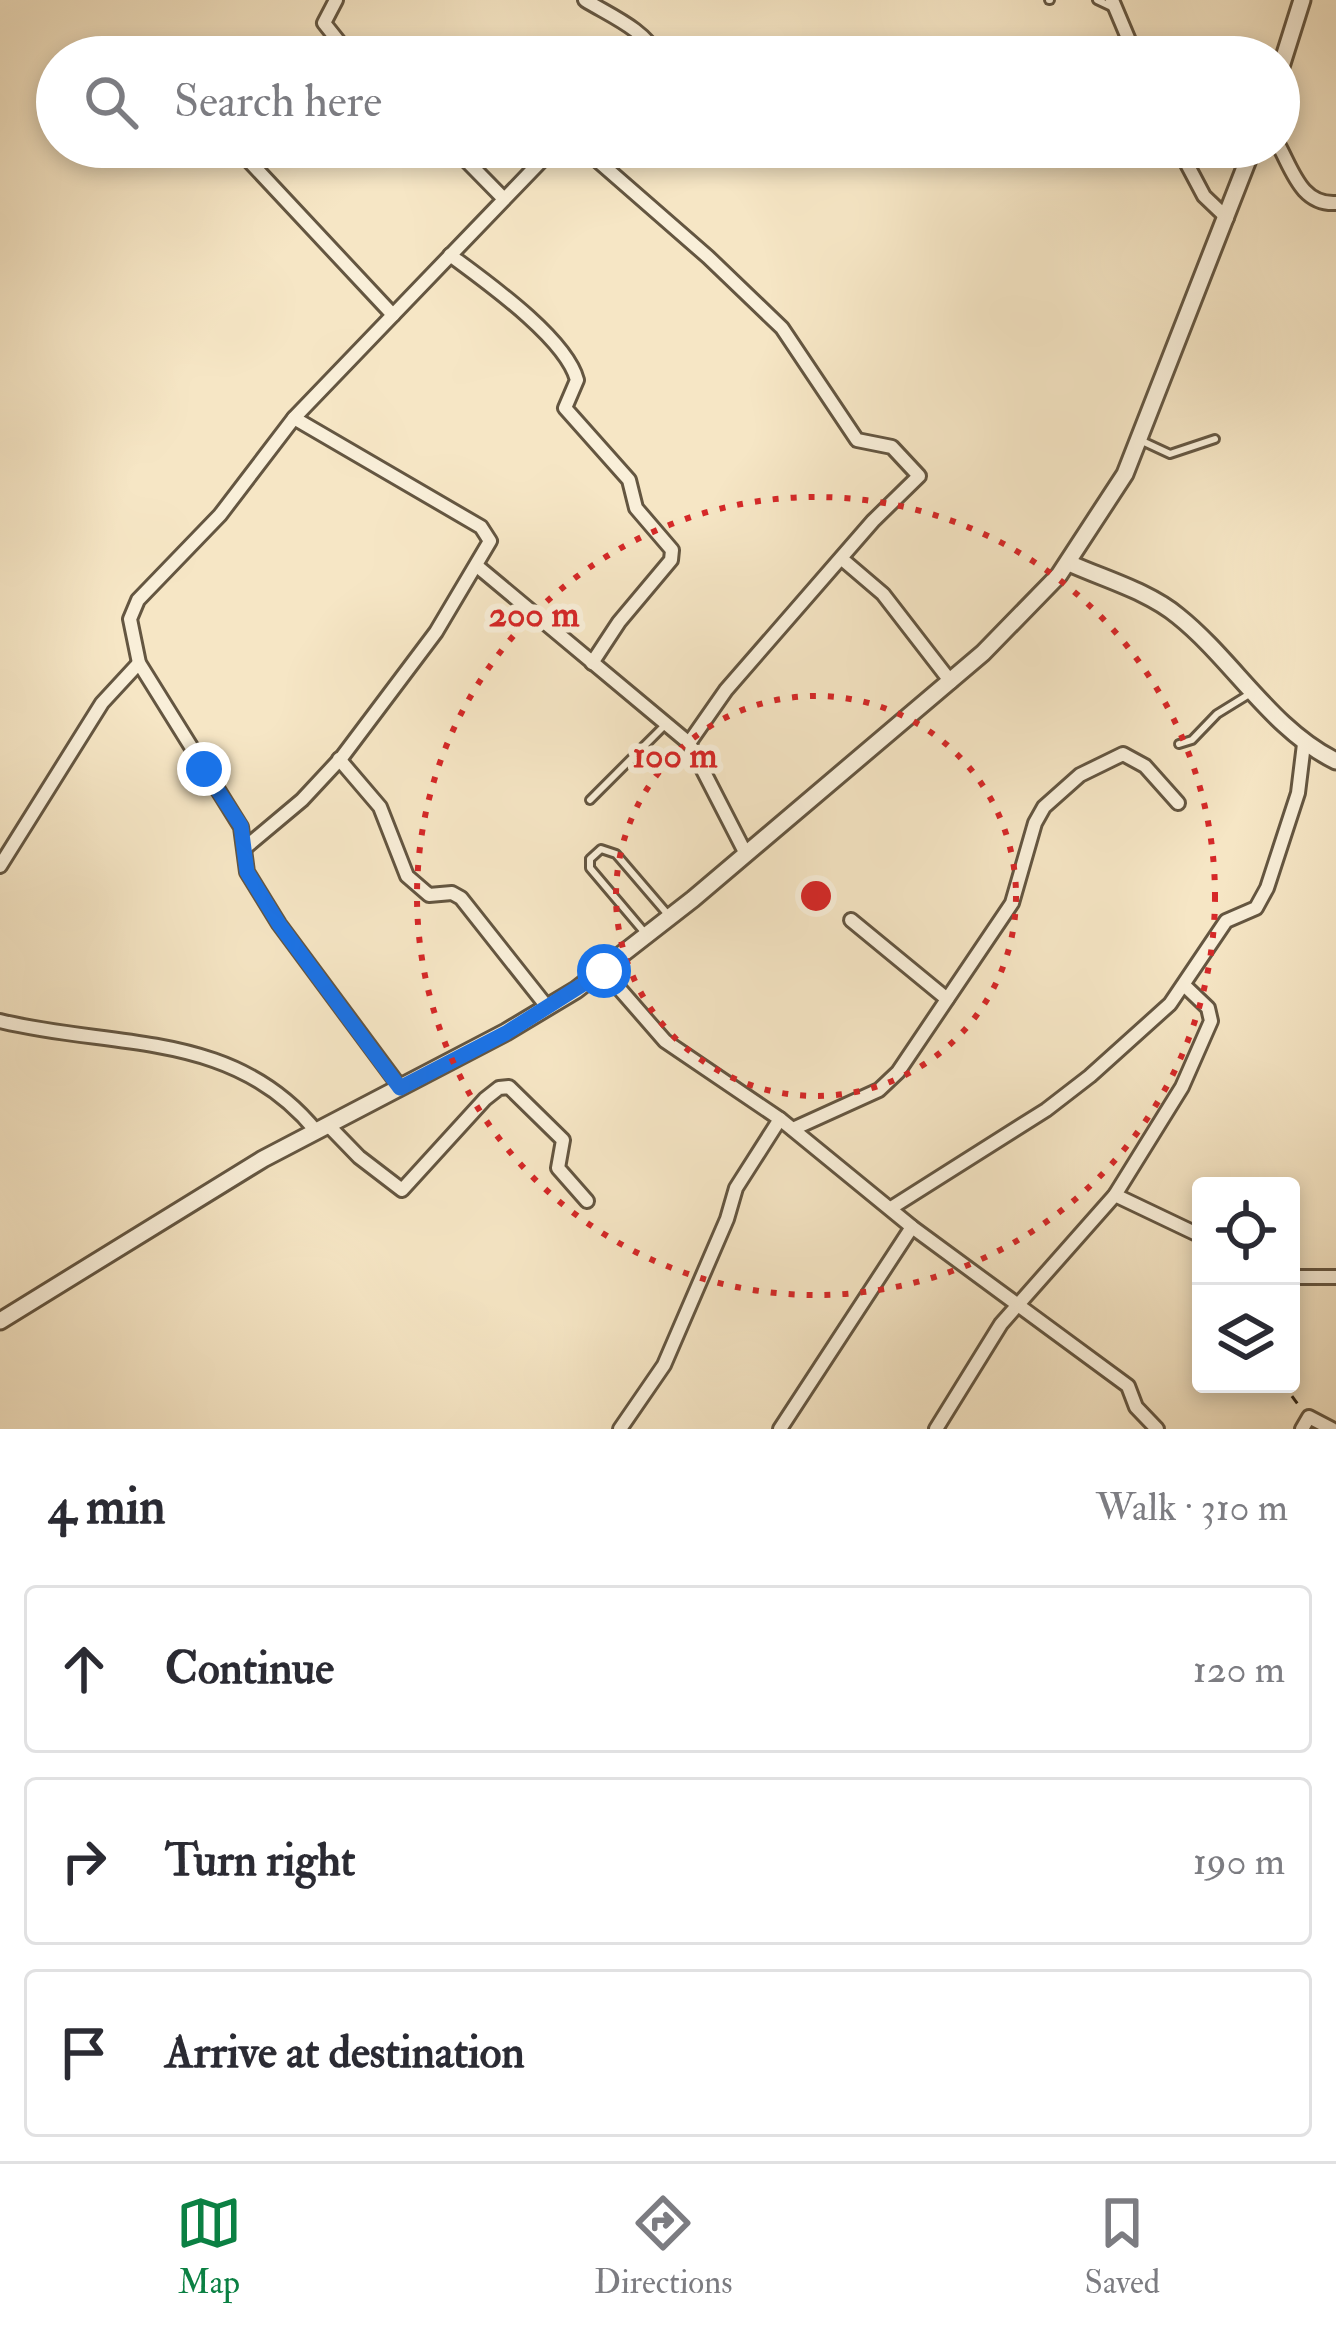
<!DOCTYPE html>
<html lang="en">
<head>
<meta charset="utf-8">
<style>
	body { margin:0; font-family:"IM FELL Double Pica",serif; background:#f7f7f7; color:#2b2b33 }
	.controls { position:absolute; right:36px; bottom:36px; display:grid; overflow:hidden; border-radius:12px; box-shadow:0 6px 18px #0003 }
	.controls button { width:108px; height:108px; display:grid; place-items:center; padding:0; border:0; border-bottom:3px solid #e1e1e2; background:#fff; color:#2b2b33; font:60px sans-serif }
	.stop { position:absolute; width:36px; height:36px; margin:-27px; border:9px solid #1a73e8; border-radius:50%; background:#fff }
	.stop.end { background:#1a73e8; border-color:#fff; box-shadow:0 3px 12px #0008 }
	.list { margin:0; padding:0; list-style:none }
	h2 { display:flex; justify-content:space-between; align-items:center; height:156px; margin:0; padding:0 48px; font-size:51px }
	h2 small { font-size:39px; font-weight:400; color:#7c7c81 }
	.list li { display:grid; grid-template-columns:78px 1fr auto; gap:36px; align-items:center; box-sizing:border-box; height:168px; margin:0 24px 24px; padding:0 24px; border:3px solid #e1e1e2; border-radius:12px }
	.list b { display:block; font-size:45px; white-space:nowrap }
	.list em { font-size:39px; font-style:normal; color:#7c7c81 }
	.icon { flex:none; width:66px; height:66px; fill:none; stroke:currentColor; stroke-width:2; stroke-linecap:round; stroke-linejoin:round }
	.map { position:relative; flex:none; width:1336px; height:1429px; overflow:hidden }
	.search { position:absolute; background:#fff; box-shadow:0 6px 18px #0003; left:36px; right:36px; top:36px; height:132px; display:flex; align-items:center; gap:30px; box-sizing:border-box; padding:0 42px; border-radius:66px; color:#7c7c81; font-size:45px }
	.sheet { height:732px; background:#fff }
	nav { display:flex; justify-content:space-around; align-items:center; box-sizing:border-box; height:168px; border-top:3px solid #e1e1e2; background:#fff; font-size:33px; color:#7c7c81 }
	nav a { display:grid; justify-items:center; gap:6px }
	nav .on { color:#0b8043 }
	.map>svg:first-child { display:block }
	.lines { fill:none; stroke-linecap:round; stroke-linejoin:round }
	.service-casing { stroke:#645641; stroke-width:12 }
	.minor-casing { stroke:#645641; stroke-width:18 }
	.tertiary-casing { stroke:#645641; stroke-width:21 }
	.path { stroke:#332615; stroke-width:3; stroke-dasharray:9 6; stroke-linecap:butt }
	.service { stroke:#f9efd9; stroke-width:6 }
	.minor { stroke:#f9efd9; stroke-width:12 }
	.tertiary { stroke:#f9efd9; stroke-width:15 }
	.route { stroke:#1a73e8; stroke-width:15 }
	.ring { fill:none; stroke:#d62828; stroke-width:6; stroke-dasharray:6 12 }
	.centre { fill:#d62828; stroke:#f9efd9; stroke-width:6 }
	.ring-label { font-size:36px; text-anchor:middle; font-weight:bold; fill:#d62828; stroke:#f9efd9; stroke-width:12; stroke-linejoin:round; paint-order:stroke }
</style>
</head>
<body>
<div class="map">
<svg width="1336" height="1429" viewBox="0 0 1336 1429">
	<rect width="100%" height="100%" fill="#f6e6c5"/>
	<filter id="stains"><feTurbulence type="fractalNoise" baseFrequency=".00167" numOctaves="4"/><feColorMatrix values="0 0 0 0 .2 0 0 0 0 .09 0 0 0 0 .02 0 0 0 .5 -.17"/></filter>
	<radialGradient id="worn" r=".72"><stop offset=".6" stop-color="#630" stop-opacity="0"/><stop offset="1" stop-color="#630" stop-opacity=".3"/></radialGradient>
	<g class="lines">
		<defs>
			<g id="service">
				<polyline points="1049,0 1050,0"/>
				<polyline points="1097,0 1114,8"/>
				<polyline points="1142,441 1170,454 1215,439"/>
				<polyline points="1179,744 1192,740 1217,714 1251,693"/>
				<polyline points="590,800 664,726"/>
				<polyline points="645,933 590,868 590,859 601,849 616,854 670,917"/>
			</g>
			<g id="minor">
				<polyline points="336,0 324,23 351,57"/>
				<path d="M585,0c24,15 61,30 73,57"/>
				<polyline points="1112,0 1136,57"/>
				<path d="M1279,146c14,26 23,59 57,57"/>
				<polyline points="236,147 393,315"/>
				<polyline points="453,147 504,199"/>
				<polyline points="582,147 708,257 782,328 857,440 892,447 919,476 873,521 726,690 689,743"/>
				<polyline points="1178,147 1204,196 1227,218"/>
				<path d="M450,255c35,26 116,83 127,125l-12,28 64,72 7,28 36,42 -1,10 -52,62 -27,41"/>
				<polyline points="842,559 883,594 951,682"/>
				<polyline points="477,566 689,743 746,854"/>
				<polyline points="339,759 380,807 407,876 429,895 452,893 461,898 548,1008"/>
				<polyline points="246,847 302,800 342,757 436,632 490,541 481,527 294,418"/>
				<polyline points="0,866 102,703 139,663"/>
				<polyline points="851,920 947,999"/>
				<polyline points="604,971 665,1041 780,1119 912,1227 1128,1386 1136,1407 1157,1429"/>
				<path d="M0,1021c114,28 233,8 316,110"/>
				<polyline points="400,1087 279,924 247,872 241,827 139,663 130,619 138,600 220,515 294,418 542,160 561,147"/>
				<polyline points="328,1125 359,1157 402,1190 485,1099 499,1088 509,1087 563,1140 558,1168 587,1201"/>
				<polyline points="793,1129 879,1090 898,1072 1012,903 1035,823 1044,807 1080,775 1123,754 1145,766 1178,803"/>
				<polyline points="1115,1195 1201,1236"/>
				<polyline points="891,1208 1046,1110 1090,1076 1170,1004 1226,921 1256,908 1267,888 1298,793 1304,744"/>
				<polyline points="1291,1277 1336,1277"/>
				<polyline points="620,1429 664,1365 727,1219 736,1188 780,1119"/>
				<polyline points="780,1429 912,1227"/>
				<polyline points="936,1429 1001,1324 1115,1195 1182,1087 1211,1021 1208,1008 1185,986"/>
				<polyline points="1302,1429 1309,1417 1332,1429"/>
			</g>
			<g id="tertiary">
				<polyline points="1279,73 1302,0"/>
				<path d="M1069,563c35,16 79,28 109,53 55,44 94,114 158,145"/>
				<polyline points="0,1321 263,1159 506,1032 576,990 693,899 983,653 1059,575 1125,474 1253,147"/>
			</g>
		</defs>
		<use href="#service" class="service-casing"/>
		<use href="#minor" class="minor-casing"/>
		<use href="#tertiary" class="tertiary-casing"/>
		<polyline class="path" points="1283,1384 1300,1407"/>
		<use href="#service" class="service"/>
		<use href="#minor" class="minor"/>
		<use href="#tertiary" class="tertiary"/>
	</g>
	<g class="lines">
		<polyline class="route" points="204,769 241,826 247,872 279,924 400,1088 506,1033 604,971"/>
	</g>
	<g class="ring">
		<circle cx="816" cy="896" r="200"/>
		<circle cx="816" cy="896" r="399"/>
	</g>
	<circle cx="816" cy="896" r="18" class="centre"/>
	<g class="ring-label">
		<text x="534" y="626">200 m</text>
		<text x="675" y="767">100 m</text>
	</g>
	<rect width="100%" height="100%" filter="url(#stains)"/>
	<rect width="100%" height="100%" fill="url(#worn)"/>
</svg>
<div class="controls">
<button><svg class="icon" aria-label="locate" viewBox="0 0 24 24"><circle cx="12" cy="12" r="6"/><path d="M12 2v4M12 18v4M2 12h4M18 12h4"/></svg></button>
<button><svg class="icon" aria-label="layers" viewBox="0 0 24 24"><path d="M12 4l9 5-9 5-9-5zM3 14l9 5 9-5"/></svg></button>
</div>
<div class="stop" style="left:604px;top:971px"></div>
<div class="stop end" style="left:204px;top:769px"></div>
<div class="search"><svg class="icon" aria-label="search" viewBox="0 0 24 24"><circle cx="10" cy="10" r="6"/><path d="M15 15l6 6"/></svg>Search here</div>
</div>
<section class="sheet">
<h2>4 min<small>Walk · 310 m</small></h2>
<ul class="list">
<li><svg class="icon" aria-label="ahead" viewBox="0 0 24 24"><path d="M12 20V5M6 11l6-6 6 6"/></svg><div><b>Continue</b></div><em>120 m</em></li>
<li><svg class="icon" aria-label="right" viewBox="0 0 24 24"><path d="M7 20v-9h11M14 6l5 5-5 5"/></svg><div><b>Turn right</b></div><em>190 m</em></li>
<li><svg class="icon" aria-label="arrive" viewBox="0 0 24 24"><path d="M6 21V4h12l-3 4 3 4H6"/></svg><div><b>Arrive at destination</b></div></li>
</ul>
</section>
<nav>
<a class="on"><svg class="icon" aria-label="map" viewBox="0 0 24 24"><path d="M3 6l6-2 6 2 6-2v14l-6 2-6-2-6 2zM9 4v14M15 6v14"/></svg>Map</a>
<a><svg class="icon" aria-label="directions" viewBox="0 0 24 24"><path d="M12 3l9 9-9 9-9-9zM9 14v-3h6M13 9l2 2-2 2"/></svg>Directions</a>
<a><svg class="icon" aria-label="saved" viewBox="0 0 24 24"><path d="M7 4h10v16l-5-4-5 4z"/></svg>Saved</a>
</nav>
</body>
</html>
